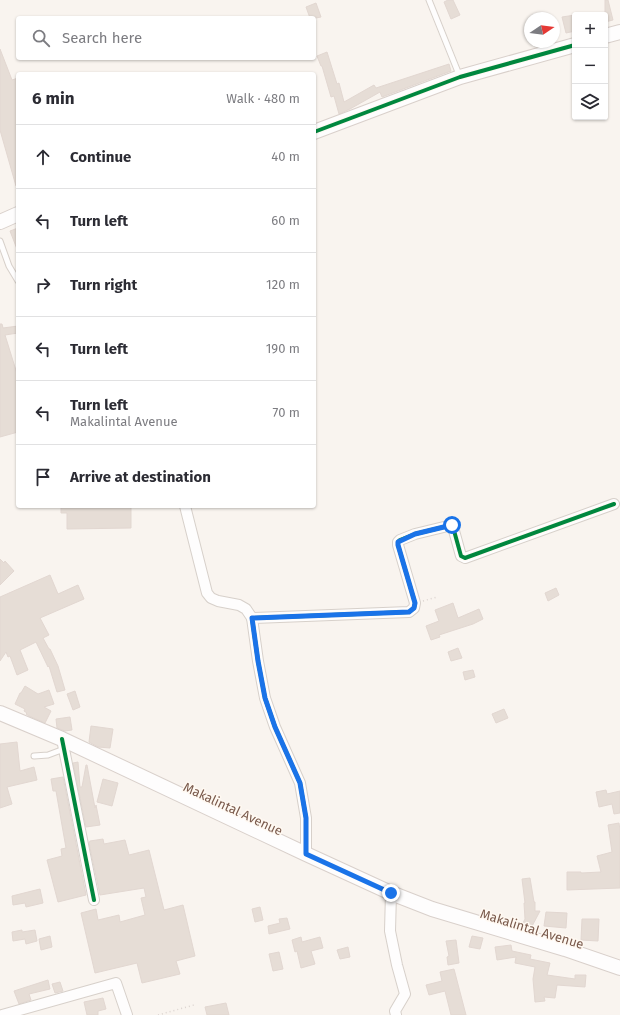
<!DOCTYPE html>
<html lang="en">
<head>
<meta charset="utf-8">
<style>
	body { margin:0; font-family:"Fira Sans",sans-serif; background:#f2f2f3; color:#2b2b33 }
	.controls { position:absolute; right:12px; top:12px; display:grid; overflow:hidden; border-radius:4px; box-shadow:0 1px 3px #0004 }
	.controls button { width:36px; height:36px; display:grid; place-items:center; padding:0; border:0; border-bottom:1px solid #e1e1e2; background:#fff; color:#2b2b33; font:20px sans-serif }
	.compass { position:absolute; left:524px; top:12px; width:36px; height:36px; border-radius:50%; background:#fff; box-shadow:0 1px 3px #0004; rotate:77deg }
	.stop { position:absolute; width:12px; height:12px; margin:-9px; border:3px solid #1a73e8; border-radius:50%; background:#fff }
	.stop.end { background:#1a73e8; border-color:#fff; box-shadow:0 1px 4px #0008 }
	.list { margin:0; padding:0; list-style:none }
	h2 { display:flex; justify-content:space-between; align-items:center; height:52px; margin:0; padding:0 16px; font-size:17px }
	h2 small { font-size:13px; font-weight:400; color:#7c7c81 }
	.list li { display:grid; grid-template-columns:26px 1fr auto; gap:12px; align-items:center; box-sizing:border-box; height:64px; padding:0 16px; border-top:1px solid #e1e1e2 }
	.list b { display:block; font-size:15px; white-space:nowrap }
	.list p { margin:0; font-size:13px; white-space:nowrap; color:#7c7c81 }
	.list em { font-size:13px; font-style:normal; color:#7c7c81 }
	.icon { flex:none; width:22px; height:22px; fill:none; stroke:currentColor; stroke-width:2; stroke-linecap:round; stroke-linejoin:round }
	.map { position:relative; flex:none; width:620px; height:1015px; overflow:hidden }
	.search { position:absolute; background:#fff; box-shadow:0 1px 3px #0004; left:16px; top:16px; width:300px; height:44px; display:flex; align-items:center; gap:10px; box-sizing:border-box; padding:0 14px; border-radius:4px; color:#7c7c81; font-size:15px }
	.panel { position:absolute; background:#fff; box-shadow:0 1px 3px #0004; left:16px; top:72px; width:300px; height:436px; border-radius:4px }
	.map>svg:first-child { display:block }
	.building { fill:#e6ddd6; stroke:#e2d7d1 }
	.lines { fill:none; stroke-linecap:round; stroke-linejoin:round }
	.lane-casing { stroke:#d7d0ca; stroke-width:7 }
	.street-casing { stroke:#d7d0ca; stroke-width:12 }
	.secondary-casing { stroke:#d9d0cb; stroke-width:16 }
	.path { stroke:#dbd3cf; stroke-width:1.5; stroke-dasharray:1 3; stroke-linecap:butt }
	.lane { stroke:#fefdfd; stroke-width:5 }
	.street { stroke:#fefdfd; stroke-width:10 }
	.secondary { stroke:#fefdfd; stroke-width:14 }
	.cycleway-casing { stroke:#fff9f2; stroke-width:6 }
	.cycleway { stroke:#00873e; stroke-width:4 }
	.route { stroke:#1a73e8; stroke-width:5 }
	.labels { text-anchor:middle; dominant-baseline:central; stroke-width:3; stroke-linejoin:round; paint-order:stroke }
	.street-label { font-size:13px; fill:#7a5a4c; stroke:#fff9f2 }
</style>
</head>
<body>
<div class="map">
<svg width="620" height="1015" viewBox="0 0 620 1015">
	<rect width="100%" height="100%" fill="#f9f4ef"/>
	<g class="building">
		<polygon points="448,0 453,0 460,15 451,19 444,2"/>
		<polygon points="605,0 608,0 613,20 605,22"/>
		<polygon points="316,3 321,17 316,18 310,18 306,7"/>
		<polygon points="575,15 575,31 566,33 562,17"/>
		<polygon points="0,49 12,80 18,78 18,185 16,186 0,130"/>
		<polygon points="327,52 337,84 339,83 344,102 374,85 376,88 449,64 451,71 382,97 380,92 350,109 339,114 334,96 331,97 322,66 321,66 317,56"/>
		<polygon points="18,228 18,249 17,249 10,231"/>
		<polygon points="0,324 2,324 3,328 18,326 18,333 5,335 18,377 18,432 0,437"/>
		<polygon points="61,506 131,506 131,528 67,529 67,513 61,513"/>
		<polygon points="0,559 4,563 5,561 14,571 0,585"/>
		<polygon points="50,575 58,594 78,585 84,599 40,618 49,635 43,638 49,649 50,649 58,666 65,690 57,692 49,666 48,667 36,642 20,650 28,670 17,675 10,656 8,657 6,652 0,661 0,597"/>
		<polygon points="556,588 559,595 548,601 545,593"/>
		<polygon points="453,603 458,618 479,609 483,619 473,624 439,635 440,637 431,640 426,626 439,621 435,610"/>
		<polygon points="458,648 462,658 451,661 448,652"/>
		<polygon points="473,670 475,677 465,680 463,672"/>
		<polygon points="25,686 38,694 49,690 54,704 44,707 51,711 45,723 29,716 26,714 27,713 24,711 25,709 15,704 20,693 21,693"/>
		<polygon points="75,691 80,707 73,710 67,694"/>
		<polygon points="504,709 508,718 496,723 492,714"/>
		<polygon points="70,717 72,730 65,731 57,728 56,719"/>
		<polygon points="91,726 113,729 110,748 98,747 89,742"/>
		<polygon points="17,742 20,771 34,767 37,780 7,787 12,804 0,808 0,744"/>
		<polygon points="78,762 80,787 82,787 86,765 87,765 95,808 96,805 100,825 86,827 73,763"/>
		<polygon points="63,777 86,895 58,902 47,860 62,856 61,849 66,848 56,791 53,791 51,779"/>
		<polygon points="103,779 118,783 112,806 97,802"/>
		<polygon points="606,790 607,794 620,791 620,813 614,814 612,804 599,807 596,792"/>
		<polygon points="619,823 620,830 620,888 567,890 567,872 581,872 581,873 601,872 597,856 612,852 608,825"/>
		<polygon points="103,839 104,844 125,840 129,855 149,850 164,910 183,905 195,956 176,961 180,974 142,983 137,963 95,973 81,913 96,909 98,920 119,915 120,922 145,915 141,898 146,897 144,888 100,895 89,843 90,841"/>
		<polygon points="530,878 534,902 535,902 535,911 540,911 530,930 521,927 525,919 524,903 525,903 522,879"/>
		<polygon points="40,889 43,903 26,907 25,903 13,905 12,896"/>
		<polygon points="260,907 263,920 255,922 252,909"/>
		<polygon points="546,912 567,913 566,928 544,926"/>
		<polygon points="287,918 290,929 269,934 268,926 280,923 279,919"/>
		<polygon points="582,919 599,919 598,941 581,940"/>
		<polygon points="22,930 22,932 35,930 37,941 26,944 25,939 13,941 12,932"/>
		<polygon points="50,936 52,947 41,950 39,939"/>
		<polygon points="472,936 483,938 480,949 469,947"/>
		<polygon points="301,937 302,942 320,937 323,948 311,951 315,964 301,968 297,951 295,952 292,940"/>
		<polygon points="456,940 459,963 448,965 447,957 449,956 446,941"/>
		<polygon points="511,945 512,951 531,955 530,959 550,963 547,975 575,979 575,975 586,975 585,987 557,985 555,998 544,997 545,1001 535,1002 533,979 535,967 515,963 516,957 497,960 495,947"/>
		<polygon points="348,947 350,957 340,959 337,950"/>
		<polygon points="279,952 283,969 273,971 269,954"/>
		<polygon points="454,969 466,1015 451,1015 445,991 429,995 426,985 442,981 440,972"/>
		<polygon points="48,980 50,989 29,994 31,1000 19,1004 14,991"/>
		<polygon points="60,982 63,991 55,993 52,984"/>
		<polygon points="103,998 106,1009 98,1011 98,1015 87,1015 84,1002"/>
		<polygon points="226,1003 229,1015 207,1015 205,1007"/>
	</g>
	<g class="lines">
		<defs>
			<g id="lane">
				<polyline points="429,0 460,77"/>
				<polyline points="0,241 9,266 18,281"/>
				<polyline points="34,756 48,755 64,749"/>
			</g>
			<g id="street">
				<polyline points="185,506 207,593 211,598 218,601 239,605 246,609 252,618"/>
				<polyline points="62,739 94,900"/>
				<polyline points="306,854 306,818 300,783 275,727 265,698 258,661 252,618 409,612 414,608 415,603 398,545 398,542 400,540 415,534 452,525 453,527 461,556 465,558 614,504"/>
				<polyline points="391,893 390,931 397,965 405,994 395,1011 396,1015"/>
				<polyline points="2,1015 116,983 127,1015"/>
			</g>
			<g id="secondary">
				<polyline points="605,36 620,32"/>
				<polyline points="314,132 460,77 575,45"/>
				<polyline points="0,222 18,214"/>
				<polyline points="0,713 62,739 306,854 391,893 432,909 565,949 620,968"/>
			</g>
		</defs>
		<use href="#lane" class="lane-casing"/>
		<use href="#street" class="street-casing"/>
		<use href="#secondary" class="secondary-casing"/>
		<g class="path">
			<polyline points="423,601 437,597"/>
			<polyline points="158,1015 194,1005"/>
		</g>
		<use href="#lane" class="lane"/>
		<use href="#street" class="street"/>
		<use href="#secondary" class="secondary"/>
		<defs>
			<g id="cycleway">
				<polyline points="314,132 460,77 575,45"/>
				<polyline points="62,739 94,900"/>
				<polyline points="306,854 306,818 300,783 275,727 265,698 258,661 252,618 409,612 414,608 415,603 398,545 398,542 400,540 415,534 452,525 453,527 461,556 465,558 614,504"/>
			</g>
		</defs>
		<use href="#cycleway" class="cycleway-casing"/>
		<use href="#cycleway" class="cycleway"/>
	</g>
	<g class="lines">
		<polyline class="route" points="391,893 306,854 306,818 300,783 275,727 265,698 258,661 252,618 409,612 414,608 415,603 398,545 398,542 415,534 452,525"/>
	</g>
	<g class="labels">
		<g class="street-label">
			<text transform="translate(233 809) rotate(25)">Makalintal Avenue</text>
			<text transform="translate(532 929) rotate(17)">Makalintal Avenue</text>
		</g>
	</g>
</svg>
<div class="controls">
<button>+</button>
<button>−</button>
<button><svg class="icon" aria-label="layers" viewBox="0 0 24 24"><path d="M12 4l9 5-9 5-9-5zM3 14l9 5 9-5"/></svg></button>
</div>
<svg class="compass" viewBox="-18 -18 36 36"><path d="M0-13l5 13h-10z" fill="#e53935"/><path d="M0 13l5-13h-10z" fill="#7c7c81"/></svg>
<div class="stop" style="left:452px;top:525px"></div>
<div class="stop end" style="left:391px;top:893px"></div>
<div class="search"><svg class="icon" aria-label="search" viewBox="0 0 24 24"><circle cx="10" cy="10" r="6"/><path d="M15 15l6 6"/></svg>Search here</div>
<section class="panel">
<h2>6 min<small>Walk · 480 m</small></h2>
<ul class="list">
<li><svg class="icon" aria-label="ahead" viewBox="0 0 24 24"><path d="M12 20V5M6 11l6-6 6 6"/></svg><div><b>Continue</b></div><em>40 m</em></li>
<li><svg class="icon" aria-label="left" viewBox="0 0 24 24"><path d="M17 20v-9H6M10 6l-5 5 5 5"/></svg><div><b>Turn left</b></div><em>60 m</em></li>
<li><svg class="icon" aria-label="right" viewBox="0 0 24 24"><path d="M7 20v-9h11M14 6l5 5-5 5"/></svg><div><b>Turn right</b></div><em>120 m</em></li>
<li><svg class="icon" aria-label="left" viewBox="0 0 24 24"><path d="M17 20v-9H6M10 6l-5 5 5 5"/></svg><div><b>Turn left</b></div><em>190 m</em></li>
<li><svg class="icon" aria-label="left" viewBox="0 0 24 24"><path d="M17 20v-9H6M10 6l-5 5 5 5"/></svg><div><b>Turn left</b><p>Makalintal Avenue</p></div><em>70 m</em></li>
<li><svg class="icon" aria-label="arrive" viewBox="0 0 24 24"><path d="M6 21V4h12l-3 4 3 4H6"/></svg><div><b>Arrive at destination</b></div></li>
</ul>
</section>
</div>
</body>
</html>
